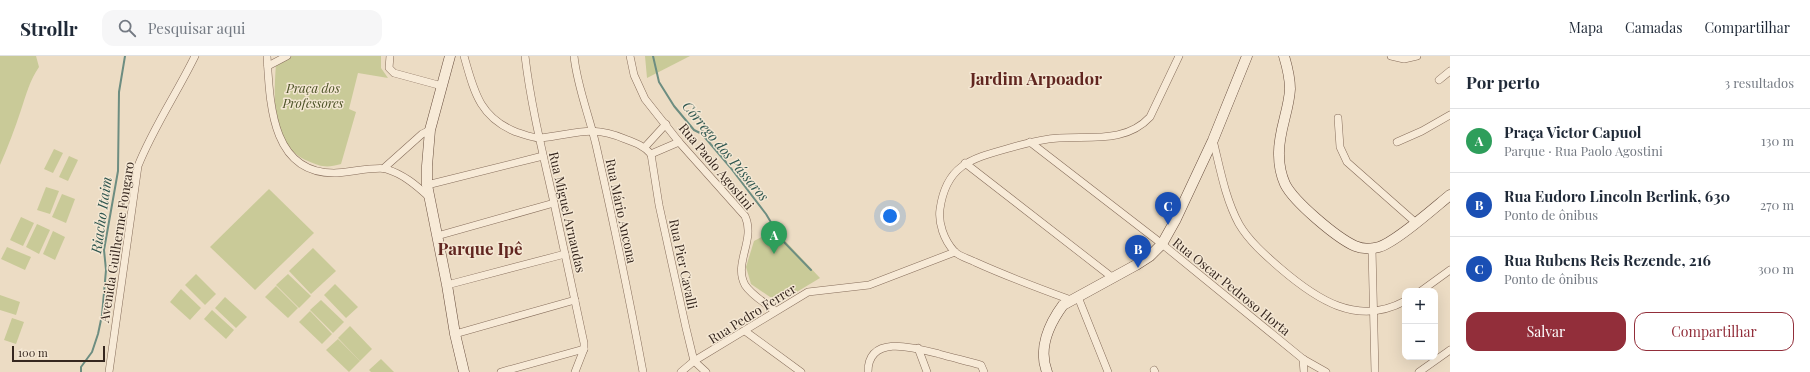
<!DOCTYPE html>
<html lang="pt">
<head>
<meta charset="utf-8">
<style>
	body { margin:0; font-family:"Playfair Display",serif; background:#f6f6f7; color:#1f2937 }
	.controls { position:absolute; right:12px; bottom:12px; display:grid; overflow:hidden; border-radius:8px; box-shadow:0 4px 16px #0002 }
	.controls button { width:36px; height:36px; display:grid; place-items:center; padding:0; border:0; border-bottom:1px solid #e0e1e3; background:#fff; color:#1f2937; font:20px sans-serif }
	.scale { position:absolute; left:12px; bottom:10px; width:93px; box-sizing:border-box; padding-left:4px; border:2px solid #36271f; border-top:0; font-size:11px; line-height:14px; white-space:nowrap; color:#36271f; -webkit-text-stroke:3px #f4e7d3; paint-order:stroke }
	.you { position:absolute; left:890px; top:160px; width:14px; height:14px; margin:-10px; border:3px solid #fff; border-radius:50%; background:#1a73e8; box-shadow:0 0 0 6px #1a73e833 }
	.badge { display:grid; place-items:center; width:26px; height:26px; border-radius:50%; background:#922e3a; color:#fff; font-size:13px; font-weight:700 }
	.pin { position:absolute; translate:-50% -33px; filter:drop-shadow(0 1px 2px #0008) }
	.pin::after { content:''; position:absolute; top:21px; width:14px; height:12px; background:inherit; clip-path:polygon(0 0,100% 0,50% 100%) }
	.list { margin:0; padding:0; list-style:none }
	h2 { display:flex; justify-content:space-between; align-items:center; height:52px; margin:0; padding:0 16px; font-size:17px }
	h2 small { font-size:13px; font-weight:400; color:#747a83 }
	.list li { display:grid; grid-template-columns:26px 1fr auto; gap:12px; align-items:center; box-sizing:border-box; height:64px; padding:0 16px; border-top:1px solid #e0e1e3 }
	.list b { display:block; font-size:15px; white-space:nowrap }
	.list p { margin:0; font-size:13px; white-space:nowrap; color:#747a83 }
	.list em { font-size:13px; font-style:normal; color:#747a83 }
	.actions { display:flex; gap:8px; padding:12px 16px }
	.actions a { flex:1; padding:9px 0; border:1px solid #922e3a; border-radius:12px; text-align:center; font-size:14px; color:#922e3a }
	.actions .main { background:#922e3a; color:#fff }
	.icon { flex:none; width:22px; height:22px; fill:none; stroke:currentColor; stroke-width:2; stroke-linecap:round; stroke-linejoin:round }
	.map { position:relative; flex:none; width:1450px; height:316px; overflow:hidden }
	header { display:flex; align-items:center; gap:24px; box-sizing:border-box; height:56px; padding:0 20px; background:#fff; border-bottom:1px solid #e0e1e3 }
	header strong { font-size:19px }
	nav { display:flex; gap:22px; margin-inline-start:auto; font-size:14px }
	.search { width:280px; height:36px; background:#f6f6f7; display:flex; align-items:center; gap:10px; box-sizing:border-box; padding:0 14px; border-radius:12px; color:#747a83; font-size:15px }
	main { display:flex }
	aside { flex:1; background:#fff }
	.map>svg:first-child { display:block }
	.green { fill:#c9ca98 }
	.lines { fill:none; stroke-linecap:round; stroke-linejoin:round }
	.stream { stroke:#6d8d81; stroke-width:2 }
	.street-casing { stroke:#866d5b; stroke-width:8 }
	.secondary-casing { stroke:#684e3e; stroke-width:11 }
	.street { stroke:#f7ead7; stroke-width:7 }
	.secondary { stroke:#f7ead7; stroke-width:10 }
	.labels { text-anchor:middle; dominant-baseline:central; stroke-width:3; stroke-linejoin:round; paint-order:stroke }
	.park-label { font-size:13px; font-style:italic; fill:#4c5226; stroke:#f4e7d3 }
	.street-label { font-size:13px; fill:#36271f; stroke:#f4e7d3 }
	.water-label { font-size:14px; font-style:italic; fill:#2e564f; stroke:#f4e7d3 }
	.district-label { font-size:17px; font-weight:bold; fill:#612620; stroke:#f4e7d3 }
</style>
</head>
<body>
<header>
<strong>Strollr</strong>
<div class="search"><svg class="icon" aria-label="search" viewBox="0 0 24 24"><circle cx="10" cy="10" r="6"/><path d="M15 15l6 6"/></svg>Pesquisar aqui</div>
<nav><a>Mapa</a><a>Camadas</a><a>Compartilhar</a></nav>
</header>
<main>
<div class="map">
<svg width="1450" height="316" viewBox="0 0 1450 316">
	<rect width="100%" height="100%" fill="#ecdcc4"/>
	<g class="green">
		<path d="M0,0h36l3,11c-9,13 -13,28 -18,43 -6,18 -13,37 -21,55z"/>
		<path d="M292,0h89v12l7,10 -30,-5 -9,36 7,3 -15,52c-14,4 -20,3 -33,-3 -38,-16 -34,-63 -32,-98z"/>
		<polygon points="645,0 690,0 647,22"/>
		<polygon points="54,93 63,97 53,117 44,113"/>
		<polygon points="69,100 78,104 68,125 59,121"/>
		<polygon points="46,131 59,135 50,158 37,154"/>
		<polygon points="269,133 314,177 255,234 210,191"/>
		<polygon points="62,138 75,143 66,167 52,161"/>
		<polygon points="21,161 34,167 23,190 10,184"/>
		<polygon points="37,168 50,174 39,198 26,191"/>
		<polygon points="775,174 820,222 785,243 770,241 751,228 746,211 754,185"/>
		<polygon points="53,175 65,181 55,204 43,198"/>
		<polygon points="7,191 31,201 25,214 1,203"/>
		<polygon points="313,192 336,215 311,238 289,215"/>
		<polygon points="196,218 216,238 205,249 185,229"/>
		<polygon points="288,218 311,240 299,252 276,229"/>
		<polygon points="335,228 358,251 346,262 324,239"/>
		<polygon points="276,230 298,252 288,262 265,241"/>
		<polygon points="181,233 201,252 190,264 170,246"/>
		<polygon points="0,239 20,246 16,259 0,254"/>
		<polygon points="225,241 247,261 236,272 215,252"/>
		<polygon points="321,244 344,266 333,277 310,254"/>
		<polygon points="212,254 234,274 226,283 204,263"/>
		<polygon points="310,255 332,278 322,288 299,266"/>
		<polygon points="12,262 24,266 16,288 4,284"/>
		<polygon points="350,270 372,293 360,305 338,282"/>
		<polygon points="338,283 360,305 349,316 326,294"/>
		<polygon points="381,303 394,316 371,316 369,314"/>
	</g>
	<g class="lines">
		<g class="stream">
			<polyline points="653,0 659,26 674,50 694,74 702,78 730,111 766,158 781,183 811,214"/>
			<polyline points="81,316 81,311 92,296 98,278 102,259 106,214 104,194 118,115 119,36 125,0"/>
		</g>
		<defs>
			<g id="street">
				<path d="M267,0c3,47 4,117 67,117 13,0 43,-7 52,-4 17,5 30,16 43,28"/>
				<polyline points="390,0 389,12 394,17 442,30"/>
				<path d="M464,0c10,35 15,61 52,76 7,2 16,6 23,6 36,-3 50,-14 86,1 11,4 19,7 26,15"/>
				<path d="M525,0c6,50 18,98 29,147 10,46 20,93 30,140v6l-9,23"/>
				<path d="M574,0c3,30 15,59 22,89 17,75 33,151 47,227"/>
				<path d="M630,0l4,19 11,24 34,43 66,74c11,24 -12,47 0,69 7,11 21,18 30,26"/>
				<polyline points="1391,0 1404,3 1417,0"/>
				<polyline points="268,10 287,0"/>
				<polyline points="1439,24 1450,15"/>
				<polyline points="1338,62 1340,91 1347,106 1415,166"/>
				<path d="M1213,84c7,28 12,58 26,84 10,17 26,31 41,44 36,31 77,59 125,33"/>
				<polyline points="1030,86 1162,188 1303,303 1326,316"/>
				<polyline points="1397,86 1422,75 1450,59"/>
				<polyline points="645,91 666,68"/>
				<polyline points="651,98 659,149 686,272 694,305 706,316"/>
				<polyline points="651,98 679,86"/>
				<polyline points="965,107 1113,222"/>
				<polyline points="384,112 422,78 430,74"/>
				<polyline points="427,129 543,100"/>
				<polyline points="437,180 554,147"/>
				<polyline points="1372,193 1375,316"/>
				<polyline points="447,229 565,198"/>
				<polyline points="1421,235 1450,214"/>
				<polyline points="1078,241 1108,316"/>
				<path d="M1071,244c-33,-12 -65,-24 -96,-38 -6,-3 -17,-6 -21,-11 -10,-11 -16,-28 -14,-42 6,-43 30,-50 66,-60 17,-5 35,-10 53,-11 32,-2 67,5 91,-21l29,-61"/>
				<polyline points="745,275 801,316"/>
				<polyline points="455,278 575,244"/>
				<polyline points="918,292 927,316"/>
				<polyline points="1303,303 1304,316"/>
				<polyline points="1154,314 1155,316"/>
				<path d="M109,316l29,-206c15,-38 39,-73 57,-110"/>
				<polyline points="501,316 584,293"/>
				<polyline points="681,316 694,305 808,236 869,229 955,196"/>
				<path d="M868,316c0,-39 48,-24 71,-18 14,4 28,7 42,11l3,7"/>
				<polyline points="1419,316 1450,294"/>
			</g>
			<g id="secondary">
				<polyline points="450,0 430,74 427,110 427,129 447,229 455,278 464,316"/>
				<path d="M1284,0c3,10 6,22 6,33 -1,22 -12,43 -11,66 0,9 2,20 6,29 9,18 52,54 70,62 7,3 17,3 24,1 17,-5 55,-39 71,-52"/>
				<path d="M1047,316c-9,-23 2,-48 16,-67l73,-40 14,-9 12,-12 14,-25 37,-79 34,-84"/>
			</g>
		</defs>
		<use href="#street" class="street-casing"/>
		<use href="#secondary" class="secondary-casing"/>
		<use href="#street" class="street"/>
		<use href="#secondary" class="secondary"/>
	</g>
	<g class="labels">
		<g class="park-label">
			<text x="313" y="31">Praça dos<tspan x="313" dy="15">Professores</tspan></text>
		</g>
		<g class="street-label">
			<text transform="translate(717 110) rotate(50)">Rua Paolo Agostini</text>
			<text transform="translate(622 155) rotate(78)">Rua Mário Ancona</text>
			<text transform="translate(568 156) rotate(77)">Rua Miguel Arnaudas</text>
			<text transform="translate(116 186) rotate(-81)">Avenida Guilherme Fongaro</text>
			<text transform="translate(684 208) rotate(78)">Rua Pier Cavalli</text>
			<text transform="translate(1232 230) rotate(39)">Rua Oscar Pedroso Horta</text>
			<text transform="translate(752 257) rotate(-32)">Rua Pedro Ferrer</text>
		</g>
		<g class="water-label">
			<text transform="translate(726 95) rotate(50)">Córrego dos Pássaros</text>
			<text transform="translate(101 159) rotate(-82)">Riacho Itaim</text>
		</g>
		<g class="district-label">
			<text x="1036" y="22">Jardim Arpoador</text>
			<text x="480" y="192">Parque Ipê</text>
		</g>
	</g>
</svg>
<div class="controls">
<button>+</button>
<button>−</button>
</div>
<div class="scale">100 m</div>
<div class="you"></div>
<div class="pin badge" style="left:774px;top:198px;background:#2e9e5b">A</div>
<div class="pin badge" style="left:1138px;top:212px;background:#1a4fb4">B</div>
<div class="pin badge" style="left:1168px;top:169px;background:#1a4fb4">C</div>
</div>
<aside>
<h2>Por perto<small>3 resultados</small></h2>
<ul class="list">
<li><span class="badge" style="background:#2e9e5b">A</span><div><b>Praça Victor Capuol</b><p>Parque · Rua Paolo Agostini</p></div><em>130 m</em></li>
<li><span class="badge" style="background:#1a4fb4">B</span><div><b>Rua Eudoro Lincoln Berlink, 630</b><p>Ponto de ônibus</p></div><em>270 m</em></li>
<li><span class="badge" style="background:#1a4fb4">C</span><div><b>Rua Rubens Reis Rezende, 216</b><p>Ponto de ônibus</p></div><em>300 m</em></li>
</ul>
<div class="actions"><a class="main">Salvar</a><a>Compartilhar</a></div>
</aside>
</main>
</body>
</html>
